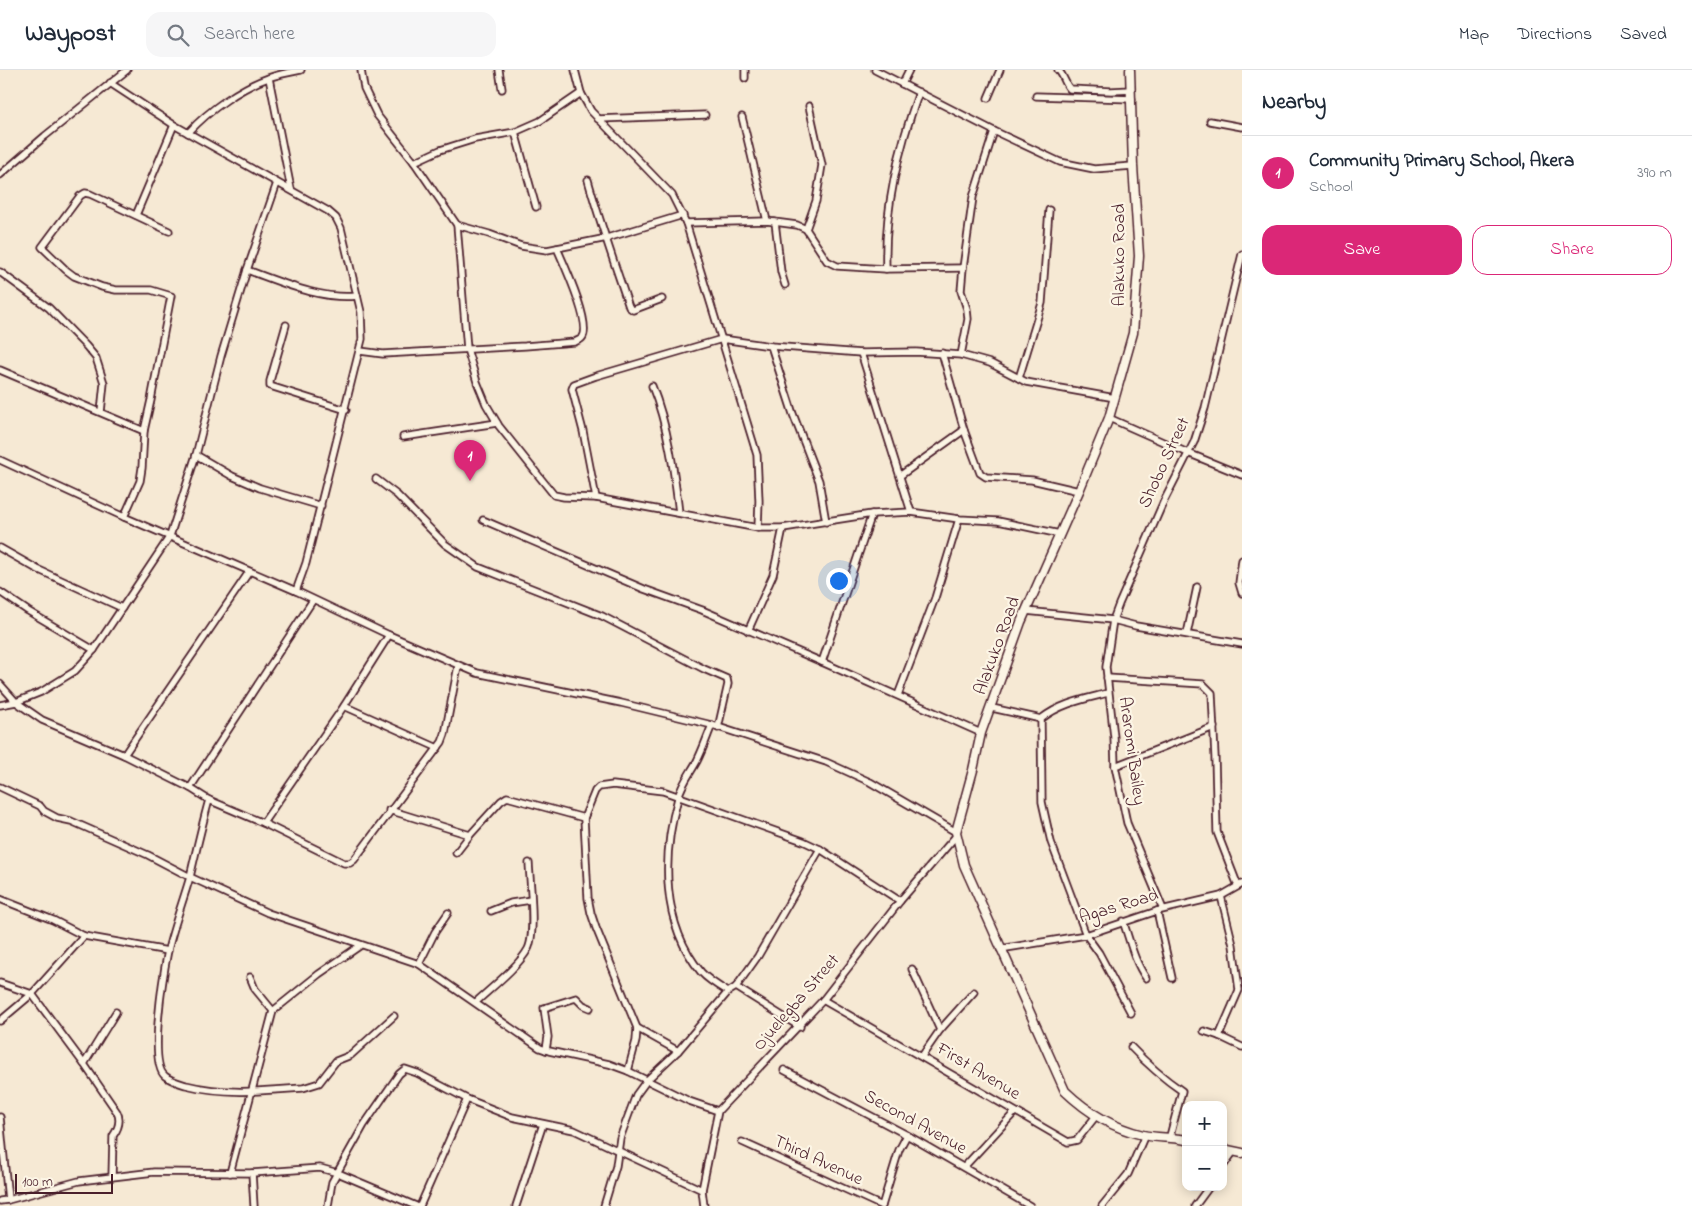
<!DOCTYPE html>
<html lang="en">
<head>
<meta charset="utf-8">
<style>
	body { margin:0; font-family:"Indie Flower",sans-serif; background:#f6f6f7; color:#1f2937 }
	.controls { position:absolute; right:15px; bottom:15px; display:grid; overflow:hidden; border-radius:10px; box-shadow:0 2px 12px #0003 }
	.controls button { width:45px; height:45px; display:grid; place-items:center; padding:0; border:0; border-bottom:1px solid #e0e1e3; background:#fff; color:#1f2937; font:25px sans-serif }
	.scale { position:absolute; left:15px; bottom:12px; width:98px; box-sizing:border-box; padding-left:5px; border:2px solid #4a1f2b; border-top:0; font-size:14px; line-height:18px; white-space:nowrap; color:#4a1f2b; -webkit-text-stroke:4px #fcf5e5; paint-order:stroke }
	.you { position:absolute; left:838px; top:510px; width:18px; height:18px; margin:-12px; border:4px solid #fff; border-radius:50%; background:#1a73e8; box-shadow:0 0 0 8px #1a73e833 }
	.badge { display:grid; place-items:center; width:32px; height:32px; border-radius:50%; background:#db2777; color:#fff; font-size:16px; font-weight:700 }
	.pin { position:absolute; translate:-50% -41px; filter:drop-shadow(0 1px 2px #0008) }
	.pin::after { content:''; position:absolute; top:26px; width:18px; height:15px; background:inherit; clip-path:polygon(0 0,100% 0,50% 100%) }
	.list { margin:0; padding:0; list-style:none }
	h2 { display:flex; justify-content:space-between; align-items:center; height:65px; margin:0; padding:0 20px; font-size:21px }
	h2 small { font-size:16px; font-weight:400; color:#747a83 }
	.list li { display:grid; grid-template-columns:32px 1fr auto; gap:15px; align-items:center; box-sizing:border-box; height:75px; padding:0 20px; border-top:1px solid #e0e1e3 }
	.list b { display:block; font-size:19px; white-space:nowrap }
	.list p { margin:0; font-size:16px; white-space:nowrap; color:#747a83 }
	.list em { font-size:16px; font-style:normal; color:#747a83 }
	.actions { display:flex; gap:10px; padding:15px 20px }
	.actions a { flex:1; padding:11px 0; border:1px solid #db2777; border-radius:15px; text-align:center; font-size:18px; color:#db2777 }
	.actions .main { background:#db2777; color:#fff }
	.icon { flex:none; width:28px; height:28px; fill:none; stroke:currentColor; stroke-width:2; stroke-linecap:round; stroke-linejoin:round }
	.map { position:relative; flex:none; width:1242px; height:1136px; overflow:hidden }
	header { display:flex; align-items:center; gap:30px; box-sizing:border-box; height:70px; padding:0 25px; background:#fff; border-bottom:1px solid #e0e1e3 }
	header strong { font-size:24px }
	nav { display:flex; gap:28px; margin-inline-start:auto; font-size:18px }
	.search { width:350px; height:45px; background:#f6f6f7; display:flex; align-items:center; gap:12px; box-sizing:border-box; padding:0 18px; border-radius:15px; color:#747a83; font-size:19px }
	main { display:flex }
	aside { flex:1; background:#fff }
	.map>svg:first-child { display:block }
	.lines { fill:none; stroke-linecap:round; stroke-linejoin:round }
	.minor-casing { stroke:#4a1f2b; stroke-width:9 }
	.secondary-casing { stroke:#4a1f2b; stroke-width:11 }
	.minor { stroke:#fcf5e5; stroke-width:5.5 }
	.secondary { stroke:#fcf5e5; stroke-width:8 }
	.labels { text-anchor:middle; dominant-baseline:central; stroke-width:4.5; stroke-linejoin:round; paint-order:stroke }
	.street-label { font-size:18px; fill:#4a1f2b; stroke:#fcf5e5 }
</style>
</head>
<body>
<header>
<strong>Waypost</strong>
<div class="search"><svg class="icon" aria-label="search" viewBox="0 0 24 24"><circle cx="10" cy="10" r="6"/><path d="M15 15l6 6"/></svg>Search here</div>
<nav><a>Map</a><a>Directions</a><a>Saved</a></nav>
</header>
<main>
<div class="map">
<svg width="1242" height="1136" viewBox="0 0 1242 1136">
	<rect width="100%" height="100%" fill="#f6e9d4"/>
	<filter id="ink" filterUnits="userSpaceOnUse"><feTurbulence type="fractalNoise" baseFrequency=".02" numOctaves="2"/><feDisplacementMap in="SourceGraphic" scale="10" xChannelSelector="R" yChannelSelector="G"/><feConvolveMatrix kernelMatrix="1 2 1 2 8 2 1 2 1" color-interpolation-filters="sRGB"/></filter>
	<g filter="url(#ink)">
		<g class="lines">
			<defs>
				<g id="minor">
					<polyline points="361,0 364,18 377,45 414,92 457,155 467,279 477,312 486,334 499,356 554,425 564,427 596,428 758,458 783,458 872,444 911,442 959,449 998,451 1060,464"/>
					<polyline points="499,0 502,19"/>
					<polyline points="575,0 581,23 591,41 672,125 686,153 757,385 759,431 758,458"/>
					<polyline points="875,0 994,61 1060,92 1094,99 1133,96"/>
					<path d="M1058,0c6,5 6,13 12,19l41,2 20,-1"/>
					<polyline points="269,8 291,119"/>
					<polyline points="745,8 745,0"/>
					<polyline points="110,13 174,55 328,141 336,148 341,158 361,242 362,269 306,493 296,521"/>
					<polyline points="902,14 909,0"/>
					<polyline points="1036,26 1132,29"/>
					<polyline points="988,28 1000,0"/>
					<polyline points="742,47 767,151"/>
					<polyline points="598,49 705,45"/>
					<polyline points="1210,51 1242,57"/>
					<polyline points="515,62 536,137"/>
					<path d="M188,63c21,-23 53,-46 83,-56 9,-3 20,-5 30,-7"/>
					<polyline points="414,92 440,80 475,69 515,62 540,51 581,23"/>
					<polyline points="0,105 45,66 127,0"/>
					<path d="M588,110c12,43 27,85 41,127l4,3 29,-11"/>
					<polyline points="136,145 174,55"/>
					<polyline points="775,152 781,202 785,215"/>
					<polyline points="686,153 767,151 797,155 806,159 827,191 837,196 886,199 963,198"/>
					<polyline points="457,155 489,164 521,176 547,180 607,168 683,145"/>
					<polyline points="806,159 816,131 822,95 809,36"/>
					<path d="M886,199c-2,-59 13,-122 33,-177"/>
					<path d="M247,200c34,12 73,30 110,26"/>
					<polyline points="0,202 49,238 86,276 96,288 104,313 101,342"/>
					<polyline points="286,255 270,311 270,316 346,340"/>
					<polyline points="771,276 793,344 819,411 826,452"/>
					<path d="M360,281l23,3 142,-8 50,-4c3,-2 5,-2 7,-4 11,-12 -19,-76 -25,-90"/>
					<polyline points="861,283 911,442"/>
					<polyline points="942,283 964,360 980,403 986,407 1032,410 1079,421"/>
					<polyline points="961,285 968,249 967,239 961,221 963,198 973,127 994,61"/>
					<polyline points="0,300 144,361"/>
					<polyline points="1019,308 1042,233 1049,140"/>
					<path d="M652,316c16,40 22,84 27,127"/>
					<polyline points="1109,348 1188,383 1242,405"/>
					<polyline points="403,367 497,353"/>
					<polyline points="196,385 232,406 260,418 321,436"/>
					<polyline points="0,390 124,447 296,521 389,565 477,603 621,633 712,655 826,692 870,712 956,762"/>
					<polyline points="901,405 964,360"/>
					<polyline points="376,409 397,425 445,474 478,497 602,546 704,599 727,609 728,614 718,658"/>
					<polyline points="596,428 583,361 572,319 574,314 596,306 722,269 771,276 861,283 916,282 961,285 990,293 1026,312 1115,328"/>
					<polyline points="124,447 140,411 142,398 144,361 151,330 171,226 151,220 116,220 102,217 74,206 66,200 42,177 80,126 85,123 90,124 169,161"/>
					<polyline points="483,450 644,519 702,540 822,592 981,663"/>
					<polyline points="0,478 37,499 122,538"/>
					<polyline points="1242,490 1239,513 1242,523"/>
					<polyline points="0,522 28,541 94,580"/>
					<polyline points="1026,541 1113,550 1136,556 1242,574"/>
					<polyline points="748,561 773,505 783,458"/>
					<polyline points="1187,564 1197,517"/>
					<polyline points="822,592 872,444"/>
					<polyline points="1107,608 1203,614 1212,623 1215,687 1217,762 1238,816"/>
					<polyline points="0,614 16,632 42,650 124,685 190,718 209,730 263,753 344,793 350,793 354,790 442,672 445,664 458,596"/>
					<path d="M1108,623c-23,6 -47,10 -67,26l1,83 9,40 35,93 13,18 32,60"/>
					<polyline points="898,625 935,528 959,449"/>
					<polyline points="0,635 16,632 41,622 75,601 94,580 170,466 196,385 221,286 247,200 277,113"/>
					<polyline points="344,636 438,678"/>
					<polyline points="992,638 1041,649"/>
					<path d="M712,655c-5,12 -9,24 -15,36 -6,11 -16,24 -19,37 -16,57 -17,126 23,174 7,8 17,14 27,20"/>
					<polyline points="124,685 249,502"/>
					<polyline points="1115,696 1214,657"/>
					<polyline points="0,717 40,736 44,741 57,748 71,751 148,785 190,807 268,843 419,894 540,978 549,981 609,994 628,1001 689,1031 718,1041"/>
					<polyline points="190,718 313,530"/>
					<path d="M209,730c-7,25 -13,51 -19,77 -7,24 -16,48 -22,73 -4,21 -20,113 -3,126 6,5 14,7 21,9 39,10 78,6 117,3l16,-5 17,-22 15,-6 43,-39"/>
					<polyline points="389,740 470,765"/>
					<polyline points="263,753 344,636 389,565"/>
					<polyline points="456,783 470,765 501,731 507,727 584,748"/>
					<polyline points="0,829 53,850 84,866 168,881"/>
					<polyline points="1163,839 1127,753 1115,696 1114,667 1106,597 1113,550 1119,534 1163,433 1194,372 1205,338 1242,184"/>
					<polyline points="491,841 511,833 531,830"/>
					<polyline points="1157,841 1172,908"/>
					<path d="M1123,851c7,20 11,40 23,57"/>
					<polyline points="1000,879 1086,865 1157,841 1221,826 1242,814"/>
					<polyline points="419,894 435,862 448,843"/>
					<polyline points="912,899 940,960"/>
					<polyline points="250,907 255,919 273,941"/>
					<path d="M0,913l32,11 52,70 33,48c4,8 1,17 -4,24l-1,41"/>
					<polyline points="736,917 800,957"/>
					<polyline points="823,930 1068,1072 1077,1070 1096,1046"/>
					<path d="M476,932c15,-14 43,-36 52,-53 8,-15 2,-67 1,-86"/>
					<polyline points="0,951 32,924 84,866"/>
					<polyline points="637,958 678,981"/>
					<polyline points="1204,961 1219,966 1242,977"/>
					<polyline points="1219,966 1239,920 1233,875 1221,826"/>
					<path d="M1131,977c16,17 32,31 51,44l-12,45"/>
					<polyline points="546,980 548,967 544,938 576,928 583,935 590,938"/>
					<polyline points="922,986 940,960 974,922"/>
					<polyline points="84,994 116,942"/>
					<polyline points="784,1000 907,1065 1030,1136"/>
					<polyline points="628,1001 636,971 637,958 596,858 591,843 588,828 584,748 595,721 599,717 613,715 663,721 803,771 820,779 900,831"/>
					<polyline points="0,1047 8,1130"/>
					<polyline points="742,1072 882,1136"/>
					<polyline points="1223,1096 1234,1081"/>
					<polyline points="964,1097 1015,1042"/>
					<polyline points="230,1103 273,941 319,904 361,875"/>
					<polyline points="252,1103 254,1136"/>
					<polyline points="0,1131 8,1130 79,1111 154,1102 252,1103 320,1098 338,1103 416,1136"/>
					<polyline points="328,1136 332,1112 364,1055 399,1004 405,999 417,1003 467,1029 512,1047 574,1060 702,1120"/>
					<polyline points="420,1136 467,1029"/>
					<polyline points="516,1136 543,1054"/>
					<polyline points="604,1136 616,1096 620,1068 636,1025 647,1010 678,981 728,922 736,917 758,886 820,779"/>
					<polyline points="704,1136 702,1120 718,1041 823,930 900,831 956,766"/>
					<polyline points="882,1136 899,1080 907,1065"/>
					<polyline points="1102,1136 1128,1104 1145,1065"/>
					<polyline points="1195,1136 1209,1117"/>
				</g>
				<g id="secondary">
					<path d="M1130,0l3,96 6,90 -6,77 -24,85 -30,73 -58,131 -40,111 -8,37 -17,62 8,33 101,226c22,21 48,37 78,44 14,3 29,2 43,5"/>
					<polyline points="1223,1079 1242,1083"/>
				</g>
			</defs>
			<use href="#minor" class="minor-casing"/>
			<use href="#secondary" class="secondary-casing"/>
			<use href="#minor" class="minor"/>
			<use href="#secondary" class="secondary"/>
		</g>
	</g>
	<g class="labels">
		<g class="street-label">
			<text transform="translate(1120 185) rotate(-90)">Alakuko Road</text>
			<text transform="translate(1165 393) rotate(-65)">Shobo Street</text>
			<text transform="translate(998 576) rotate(-70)">Alakuko Road</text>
			<text transform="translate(1131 681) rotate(82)">Araromi Bailey</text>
			<text transform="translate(1119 837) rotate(-17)">Agas Road</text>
			<text transform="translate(797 933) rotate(-49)">Ojuelegba Street</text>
			<text transform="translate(978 1002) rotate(31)">First Avenue</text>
			<text transform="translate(915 1053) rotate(29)">Second Avenue</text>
			<text transform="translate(818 1091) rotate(25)">Third Avenue</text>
		</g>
	</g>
</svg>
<div class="controls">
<button>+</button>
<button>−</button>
</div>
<div class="scale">100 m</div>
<div class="you"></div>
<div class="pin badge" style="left:470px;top:411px">1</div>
</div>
<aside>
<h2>Nearby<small></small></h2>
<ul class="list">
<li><span class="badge">1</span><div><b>Community Primary School, Akera</b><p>School</p></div><em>390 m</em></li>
</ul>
<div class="actions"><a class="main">Save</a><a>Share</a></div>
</aside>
</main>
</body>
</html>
